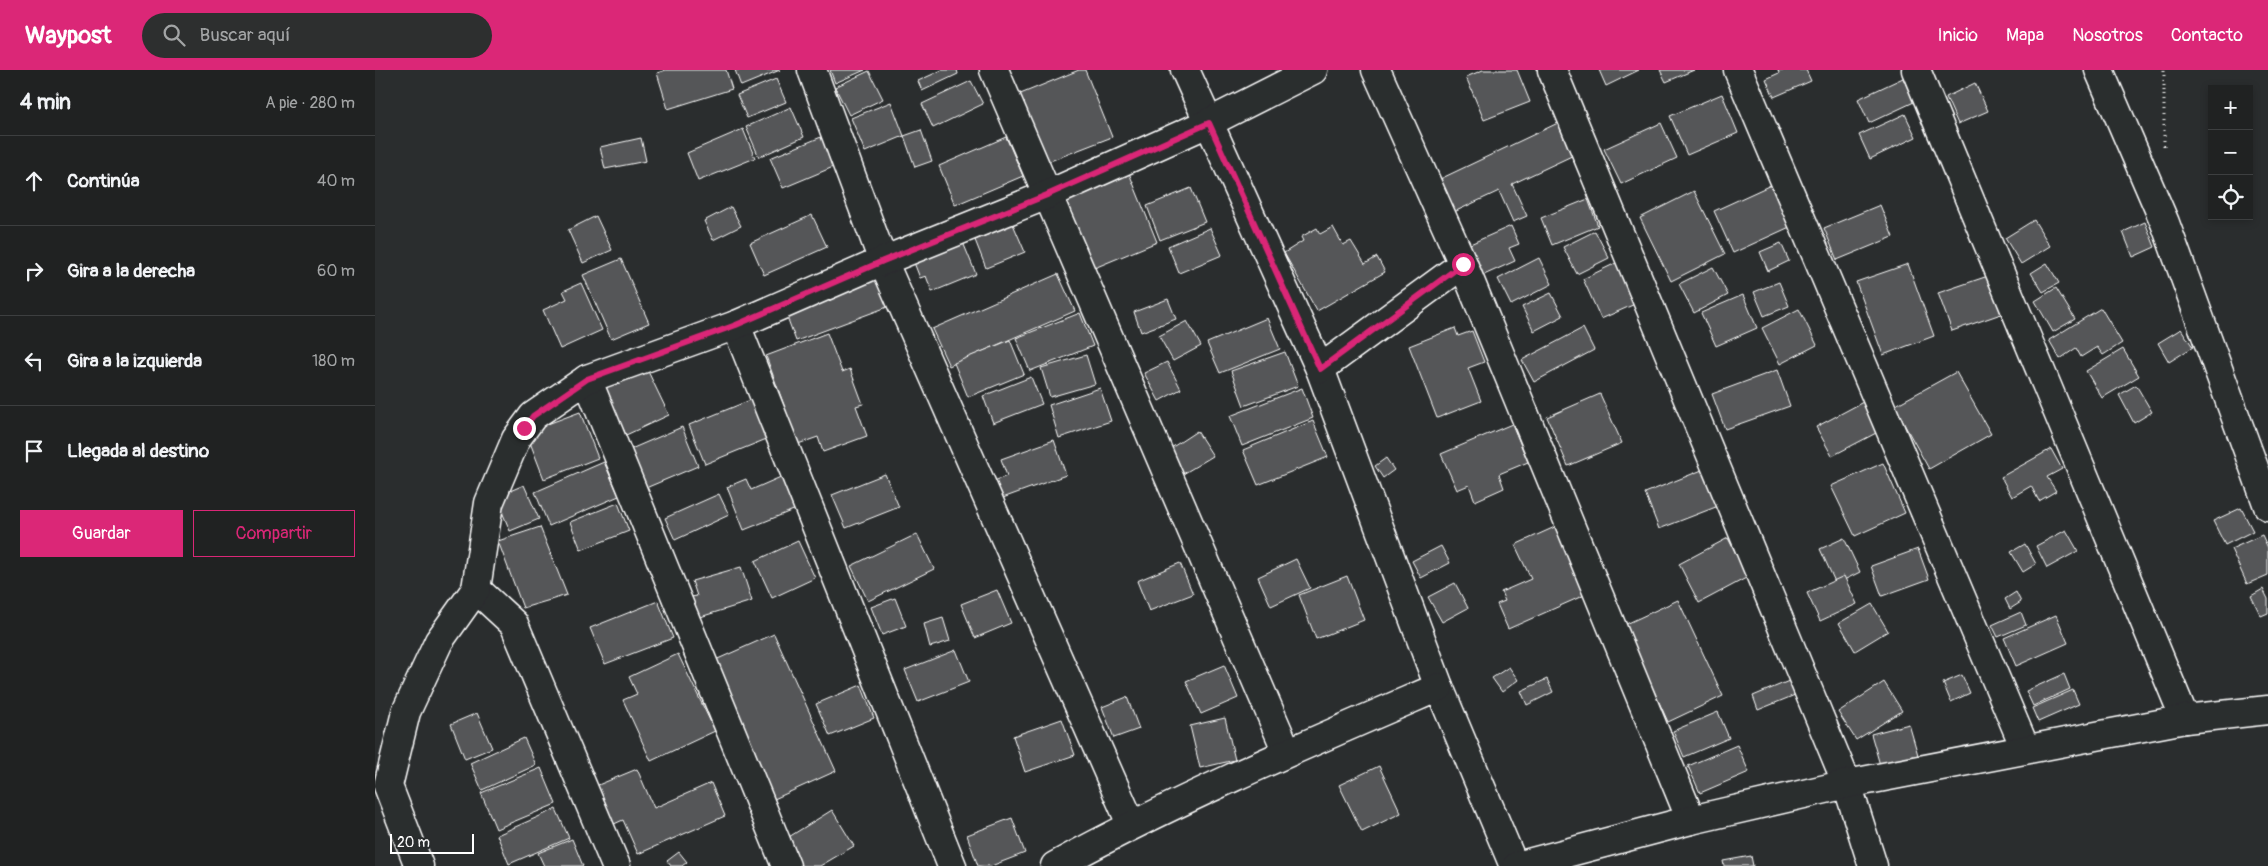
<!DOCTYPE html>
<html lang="es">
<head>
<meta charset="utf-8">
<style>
	body { margin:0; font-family:Pangolin,sans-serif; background:#2d2f2f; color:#f1f3f6 }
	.controls { position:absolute; right:15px; top:15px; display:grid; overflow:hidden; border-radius:0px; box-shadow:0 2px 8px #0003 }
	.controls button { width:45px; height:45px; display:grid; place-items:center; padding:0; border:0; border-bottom:1px solid #3d3f40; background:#202222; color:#f1f3f6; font:25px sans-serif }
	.scale { position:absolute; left:15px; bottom:12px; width:84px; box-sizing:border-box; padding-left:5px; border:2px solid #fff; border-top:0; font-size:14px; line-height:18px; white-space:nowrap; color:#fff; -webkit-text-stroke:4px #2a2d2e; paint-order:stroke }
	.stop { position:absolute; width:15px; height:15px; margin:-11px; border:4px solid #db2777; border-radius:50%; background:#fff }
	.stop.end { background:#db2777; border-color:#fff; box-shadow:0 1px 5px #0008 }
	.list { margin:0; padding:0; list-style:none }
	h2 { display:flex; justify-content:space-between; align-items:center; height:65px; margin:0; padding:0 20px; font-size:21px }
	h2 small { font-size:16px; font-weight:400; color:#a2a4a5 }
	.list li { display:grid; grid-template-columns:32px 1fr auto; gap:15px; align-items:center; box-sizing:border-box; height:90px; padding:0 20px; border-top:1px solid #3d3f40 }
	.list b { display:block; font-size:19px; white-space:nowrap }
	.list em { font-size:16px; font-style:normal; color:#a2a4a5 }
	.actions { display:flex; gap:10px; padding:15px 20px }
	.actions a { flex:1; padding:11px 0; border:1px solid #db2777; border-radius:0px; text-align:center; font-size:18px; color:#db2777 }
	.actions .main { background:#db2777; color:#fff }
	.icon { flex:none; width:28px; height:28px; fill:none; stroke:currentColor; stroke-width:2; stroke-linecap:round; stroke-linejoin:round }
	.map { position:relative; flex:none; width:1893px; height:796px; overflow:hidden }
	header { display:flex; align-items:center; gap:30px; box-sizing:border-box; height:70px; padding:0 25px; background:#db2777; color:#fff }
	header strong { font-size:24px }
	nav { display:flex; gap:28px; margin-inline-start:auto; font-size:18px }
	.search { width:350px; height:45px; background:#2d2f2f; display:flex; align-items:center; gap:12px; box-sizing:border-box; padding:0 18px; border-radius:28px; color:#a2a4a5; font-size:19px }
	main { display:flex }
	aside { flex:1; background:#202222 }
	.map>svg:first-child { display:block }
	.building { fill:#555758; stroke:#fff }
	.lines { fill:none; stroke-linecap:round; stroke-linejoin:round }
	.minor-casing { stroke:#fff; stroke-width:31 }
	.path { stroke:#fff; stroke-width:3; stroke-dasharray:1 4; stroke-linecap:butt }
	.minor { stroke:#2a2d2e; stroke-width:28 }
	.route { stroke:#db2777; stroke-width:6 }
</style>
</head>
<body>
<header>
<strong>Waypost</strong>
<div class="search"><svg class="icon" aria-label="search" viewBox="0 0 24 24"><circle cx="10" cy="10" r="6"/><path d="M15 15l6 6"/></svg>Buscar aquí</div>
<nav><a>Inicio</a><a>Mapa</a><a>Nosotros</a><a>Contacto</a></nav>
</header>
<main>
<aside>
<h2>4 min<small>A pie · 280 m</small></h2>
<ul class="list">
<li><svg class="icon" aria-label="ahead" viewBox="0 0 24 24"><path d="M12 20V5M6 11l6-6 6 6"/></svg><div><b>Continúa</b></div><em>40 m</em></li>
<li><svg class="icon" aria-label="right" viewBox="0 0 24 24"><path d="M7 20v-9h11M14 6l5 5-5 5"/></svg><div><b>Gira a la derecha</b></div><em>60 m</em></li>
<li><svg class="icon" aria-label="left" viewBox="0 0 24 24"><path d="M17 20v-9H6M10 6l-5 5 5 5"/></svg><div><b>Gira a la izquierda</b></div><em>180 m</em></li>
<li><svg class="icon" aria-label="arrive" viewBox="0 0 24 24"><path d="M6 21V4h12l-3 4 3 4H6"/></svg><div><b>Llegada al destino</b></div></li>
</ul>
<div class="actions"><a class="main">Guardar</a><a>Compartir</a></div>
</aside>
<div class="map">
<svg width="1893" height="796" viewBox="0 0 1893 796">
	<rect width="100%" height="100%" fill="#2a2d2e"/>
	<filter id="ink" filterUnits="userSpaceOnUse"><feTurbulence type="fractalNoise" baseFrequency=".02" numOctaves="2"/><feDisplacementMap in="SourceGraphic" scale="10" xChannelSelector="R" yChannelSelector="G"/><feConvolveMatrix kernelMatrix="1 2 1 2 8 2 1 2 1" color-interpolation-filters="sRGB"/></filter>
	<g filter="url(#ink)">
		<g class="building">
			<polygon points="291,0 351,0 357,19 293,39 282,3"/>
			<polygon points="360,0 405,0 366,16"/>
			<polygon points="455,0 490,0 460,13"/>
			<polygon points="567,0 582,0 583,4 547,21 543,11"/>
			<polygon points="704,0 710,0 737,67 670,93 643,25"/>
			<polygon points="1108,0 1142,0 1155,32 1109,50 1091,7"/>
			<polygon points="1224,0 1264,0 1231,16"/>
			<polygon points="1285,0 1319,0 1291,12"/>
			<polygon points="1403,0 1431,0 1436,11 1399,27 1391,9 1404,3"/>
			<polygon points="494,1 508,29 474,45 460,17"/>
			<polygon points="1528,8 1539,32 1494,53 1483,29"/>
			<polygon points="401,9 411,32 372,48 362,25"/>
			<polygon points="596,11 608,34 558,58 547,34"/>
			<polygon points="1600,13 1613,41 1583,54 1571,27"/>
			<polygon points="1347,24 1363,63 1312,85 1295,46"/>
			<polygon points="516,32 529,66 490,82 476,48"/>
			<polygon points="416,37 429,67 384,87 371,57"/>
			<polygon points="1530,44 1541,67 1495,89 1484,65"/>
			<polygon points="1185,52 1201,84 1137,114 1152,146 1138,152 1124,121 1079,142 1063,110"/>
			<polygon points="1286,53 1302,88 1246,114 1229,79"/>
			<polygon points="368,59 380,88 323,111 312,83"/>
			<polygon points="546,60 557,91 540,97 529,66"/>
			<polygon points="451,65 463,95 408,118 395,88"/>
			<polygon points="631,67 648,106 580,135 564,96"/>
			<polygon points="266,68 271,91 230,99 225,77"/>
			<polygon points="752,98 782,172 717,199 687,125"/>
			<polygon points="1398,114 1417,156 1358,183 1339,141"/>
			<polygon points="816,118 830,152 785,170 772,136"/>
			<polygon points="1319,121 1350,184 1296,211 1265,148"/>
			<polygon points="1213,129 1223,156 1177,175 1166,148"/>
			<polygon points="1505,135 1518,167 1462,190 1449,158"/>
			<polygon points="356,137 366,156 338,170 329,151"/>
			<polygon points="437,145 452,177 389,205 375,173"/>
			<polygon points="221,146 237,180 208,193 193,160"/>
			<polygon points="1659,150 1675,176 1646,194 1630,168"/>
			<polygon points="1770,152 1780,177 1758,187 1748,162"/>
			<polygon points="638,154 650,182 611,198 600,170"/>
			<polygon points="1136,156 1144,174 1134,178 1140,191 1100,209 1086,178"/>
			<polygon points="958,157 968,175 976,171 990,194 1002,187 1010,202 942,241 909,183 928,171 926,167 942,158 945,164"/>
			<polygon points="835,158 847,185 804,203 793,176"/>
			<polygon points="1220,161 1234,188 1202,204 1188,177"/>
			<polygon points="587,170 601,204 557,222 551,206 545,208 538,190"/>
			<polygon points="1406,173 1414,191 1393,201 1385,182"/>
			<polygon points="1164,188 1177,214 1136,235 1123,209"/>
			<polygon points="246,189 274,253 236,269 208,205"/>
			<polygon points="1241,193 1260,234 1226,249 1208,209"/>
			<polygon points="1672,193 1684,213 1668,222 1656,203"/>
			<polygon points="1533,194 1559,266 1508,285 1481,212"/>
			<polygon points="1338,197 1353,225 1319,243 1304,214"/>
			<polygon points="502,201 515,236 421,271 408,236"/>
			<polygon points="683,204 700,241 574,296 557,259"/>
			<polygon points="1613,206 1626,244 1577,261 1563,223"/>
			<polygon points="1404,212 1414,236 1389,246 1379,222"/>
			<polygon points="206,213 227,260 185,279 168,240 192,229 188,221"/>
			<polygon points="1681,218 1700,249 1678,262 1660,231"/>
			<polygon points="1176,223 1188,246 1159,261 1147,237"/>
			<polygon points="1368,225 1382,258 1341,276 1326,243"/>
			<polygon points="793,229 801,249 766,262 759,242"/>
			<polygon points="1726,238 1747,273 1728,285 1722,277 1706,287 1701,278 1685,289 1674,270"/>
			<polygon points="1424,239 1442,275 1405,294 1387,258"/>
			<polygon points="705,243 718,276 655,301 641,268"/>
			<polygon points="892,248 905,279 845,303 832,273"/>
			<polygon points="812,251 826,276 798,291 784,266"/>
			<polygon points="1080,258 1083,266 1097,261 1109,292 1093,298 1106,331 1062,348 1034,276"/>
			<polygon points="1208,258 1219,280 1159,312 1147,290"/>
			<polygon points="1806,259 1818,277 1794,292 1783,273"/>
			<polygon points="452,263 467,302 475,299 488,334 481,336 492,366 448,382 443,367 423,374 391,286"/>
			<polygon points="635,270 649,304 593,327 579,293"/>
			<polygon points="1748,279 1764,306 1727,328 1711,301"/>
			<polygon points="910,282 923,316 869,336 856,301"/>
			<polygon points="711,285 720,314 675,327 666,298"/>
			<polygon points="792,292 806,319 784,331 769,303"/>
			<polygon points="270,295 294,345 251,365 227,315"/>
			<polygon points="1402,300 1415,336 1350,359 1337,324"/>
			<polygon points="1581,302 1616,364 1554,399 1519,336"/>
			<polygon points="656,307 667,334 618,353 608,326"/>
			<polygon points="1761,315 1777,342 1759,353 1744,325"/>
			<polygon points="725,318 736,351 684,368 674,335"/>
			<polygon points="927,318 938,348 867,376 855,346"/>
			<polygon points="1225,324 1247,373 1193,396 1172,347"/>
			<polygon points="378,329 394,368 330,394 314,355"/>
			<polygon points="1488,332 1503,362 1457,386 1441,357"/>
			<polygon points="205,342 223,388 169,409 151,362"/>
			<polygon points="938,351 953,387 883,415 868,380"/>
			<polygon points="1137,354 1153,392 1124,404 1129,418 1100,431 1094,415 1082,420 1066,384"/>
			<polygon points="307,357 323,396 266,420 249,382"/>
			<polygon points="822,361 838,386 808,404 793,380"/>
			<polygon points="679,370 691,405 625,429 619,411 632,406 626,389"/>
			<polygon points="1676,379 1687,399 1672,407 1681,421 1664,431 1656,416 1637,427 1626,407"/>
			<polygon points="1011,388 1019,400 1008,408 1000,396"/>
			<polygon points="229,392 244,426 174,456 160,422"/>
			<polygon points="1508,393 1530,443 1480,466 1456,416"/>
			<polygon points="1332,398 1346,435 1284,459 1270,423"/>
			<polygon points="510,404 524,437 471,458 457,425"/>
			<polygon points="408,406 421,439 369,460 352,417 371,409 376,420"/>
			<polygon points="149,415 164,449 135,461 121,427"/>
			<polygon points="344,424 354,445 300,470 290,448"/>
			<polygon points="243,433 254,461 206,480 195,452"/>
			<polygon points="1866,438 1878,461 1850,475 1838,451"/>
			<polygon points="1182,456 1212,524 1133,559 1122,534 1130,531 1126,522 1156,509 1140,475"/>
			<polygon points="165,457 192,525 148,538 123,471"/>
			<polygon points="1691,460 1703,481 1672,498 1661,476"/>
			<polygon points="542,464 559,499 493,531 476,496"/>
			<polygon points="1887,465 1893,478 1893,505 1872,514 1856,479"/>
			<polygon points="1353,468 1373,507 1324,533 1304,494"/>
			<polygon points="1469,468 1485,502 1461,514 1445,479"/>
			<polygon points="423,471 440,508 397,528 380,491"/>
			<polygon points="1650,474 1661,494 1648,502 1636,482"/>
			<polygon points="1066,476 1075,493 1046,508 1037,491"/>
			<polygon points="1543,479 1554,509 1507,526 1496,496"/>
			<polygon points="921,489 935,518 896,536 883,507"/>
			<polygon points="805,493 818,524 774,541 762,511"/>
			<polygon points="366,497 377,531 322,548 316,527 322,526 317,511"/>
			<polygon points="972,506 989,550 941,569 924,525"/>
			<polygon points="1469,506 1482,534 1445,551 1432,523"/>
			<polygon points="1080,513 1093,538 1067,552 1053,527"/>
			<polygon points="1888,519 1893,529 1893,543 1886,546 1876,526"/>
			<polygon points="622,520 636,553 600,568 586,534"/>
			<polygon points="1641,522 1646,532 1635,539 1630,529"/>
			<polygon points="520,528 531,556 507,565 496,537"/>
			<polygon points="1303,530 1348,626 1293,652 1249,555"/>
			<polygon points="283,531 298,568 230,594 215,558"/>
			<polygon points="1497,534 1513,561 1480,581 1464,553"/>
			<polygon points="1646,542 1651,555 1623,567 1617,555"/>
			<polygon points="1681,545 1693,573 1641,596 1629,568"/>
			<polygon points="568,548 575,571 555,577 549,554"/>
			<polygon points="399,564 461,701 397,730 336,592"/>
			<polygon points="581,580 594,612 543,632 530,600"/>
			<polygon points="303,584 340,661 276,691 248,630 262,624 254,607"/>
			<polygon points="849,595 863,628 826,644 811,611"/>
			<polygon points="1134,597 1143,610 1127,622 1117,608"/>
			<polygon points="1689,604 1695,619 1658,636 1651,621"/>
			<polygon points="1587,605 1595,623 1576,632 1568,613"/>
			<polygon points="1172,609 1178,622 1152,635 1146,621"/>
			<polygon points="1414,611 1420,625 1383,640 1378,626"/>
			<polygon points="1509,612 1527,641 1481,670 1463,642"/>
			<polygon points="486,615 499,648 455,666 441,634"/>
			<polygon points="1698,620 1704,634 1663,652 1657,638"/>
			<polygon points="752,627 764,659 739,668 727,637"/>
			<polygon points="1343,642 1354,668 1309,687 1298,661"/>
			<polygon points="102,643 117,678 90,689 76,654"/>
			<polygon points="850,648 860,690 825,698 815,656"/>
			<polygon points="687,649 700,685 650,702 638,666"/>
			<polygon points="1534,654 1543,685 1505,695 1496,664"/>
			<polygon points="149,668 161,695 107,720 95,693"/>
			<polygon points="1362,675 1374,702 1325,723 1313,696"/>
			<polygon points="1004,696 1026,743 987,762 964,715"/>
			<polygon points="166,698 181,734 121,759 106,723"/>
			<polygon points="262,699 279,738 336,713 350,746 263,784 248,750 228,759 211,720"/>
			<polygon points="181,739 194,768 134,794 122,765"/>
			<polygon points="457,740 479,776 445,796 425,796 409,770"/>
			<polygon points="637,748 650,783 616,796 603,796 592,765"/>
			<polygon points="197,769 208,796 169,796 163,783"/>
			<polygon points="304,782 312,792 307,796 296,796 292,791"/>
			<polygon points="1376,786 1378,796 1349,796 1348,791"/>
		</g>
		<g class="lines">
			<defs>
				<g id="minor">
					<polyline points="437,0 508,191 756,754"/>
					<polyline points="619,0 912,682"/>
					<polyline points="810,0 945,299 1064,617 1139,796"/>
					<polyline points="1001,0 1088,194 1316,750"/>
					<polyline points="1177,0 1472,714 1498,796"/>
					<polyline points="1363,0 1650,678"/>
					<polyline points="1541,0 1810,649"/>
					<polyline points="1724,0 1790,153 1893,436"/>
					<polyline points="361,255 577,796"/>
					<polyline points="945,299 1088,194"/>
					<polyline points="212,309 411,796"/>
					<polyline points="101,519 139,554 241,796"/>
					<polyline points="44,796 13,716 31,642 64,571 101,519 114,433 141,369 158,346 212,309 361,255 508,191 672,125 833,53 938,0"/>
					<path d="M680,796c124,-68 254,-123 384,-179"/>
					<polyline points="1142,796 1316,750 1472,714 1810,649 1893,640"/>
				</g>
			</defs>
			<use href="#minor" class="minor-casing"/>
			<polyline class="path" points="1789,0 1789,77"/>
			<use href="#minor" class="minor"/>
		</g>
	</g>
	<g class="lines" filter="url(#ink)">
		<polyline class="route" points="149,358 158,346 212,309 361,255 508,191 672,125 834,53 945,299 1088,194"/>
	</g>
</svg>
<div class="controls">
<button>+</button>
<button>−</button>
<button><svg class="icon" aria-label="locate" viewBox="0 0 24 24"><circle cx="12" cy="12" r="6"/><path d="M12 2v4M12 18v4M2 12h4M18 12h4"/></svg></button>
</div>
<div class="scale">20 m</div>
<div class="stop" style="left:1088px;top:194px"></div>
<div class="stop end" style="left:149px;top:358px"></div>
</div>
</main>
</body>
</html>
